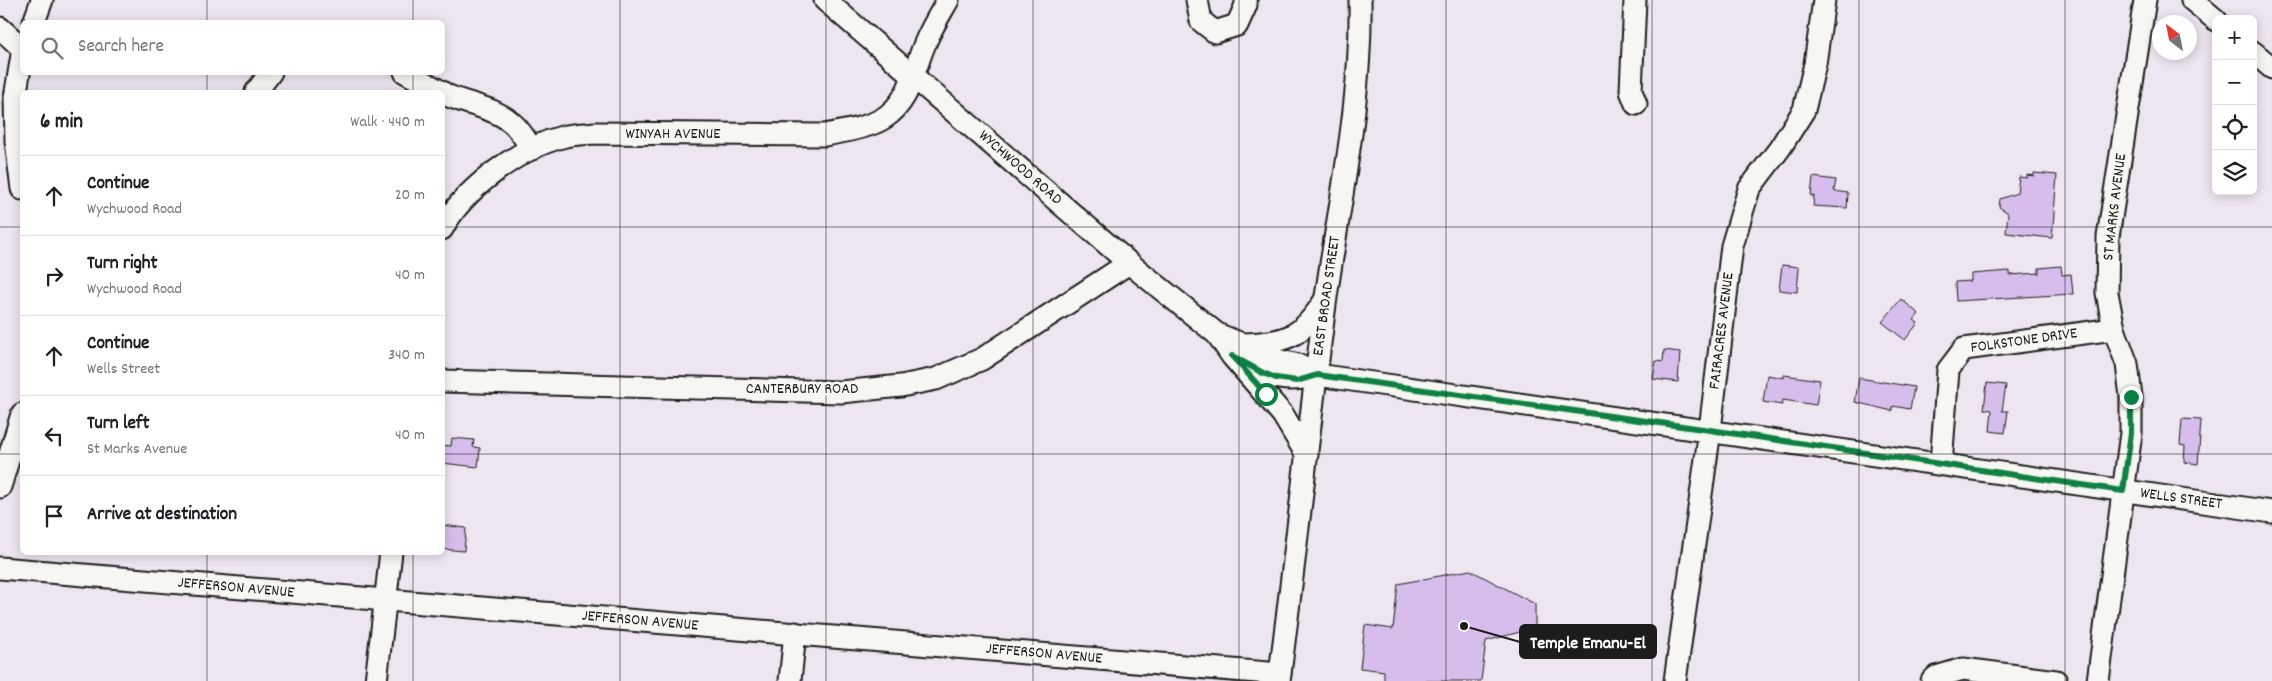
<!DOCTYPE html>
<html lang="en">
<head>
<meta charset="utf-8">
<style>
	body { margin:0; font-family:Dekko,sans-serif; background:#f2f2f2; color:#202124 }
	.controls { position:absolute; right:15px; top:15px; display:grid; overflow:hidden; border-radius:8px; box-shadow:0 2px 12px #0003 }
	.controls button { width:45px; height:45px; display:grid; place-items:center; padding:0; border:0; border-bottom:1px solid #e0e0e0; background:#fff; color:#202124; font:25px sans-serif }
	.compass { position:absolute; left:2152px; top:15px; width:45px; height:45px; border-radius:50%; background:#fff; box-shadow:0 2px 12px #0003; rotate:328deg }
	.stop { position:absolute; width:15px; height:15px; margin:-11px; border:4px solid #0b8043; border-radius:50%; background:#fff }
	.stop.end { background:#0b8043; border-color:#fff; box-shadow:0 1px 5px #0008 }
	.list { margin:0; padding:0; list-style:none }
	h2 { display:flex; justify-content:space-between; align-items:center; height:65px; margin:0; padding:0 20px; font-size:21px }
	h2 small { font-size:16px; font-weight:400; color:#757577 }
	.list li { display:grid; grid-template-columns:32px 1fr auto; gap:15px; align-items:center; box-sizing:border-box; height:80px; padding:0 20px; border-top:1px solid #e0e0e0 }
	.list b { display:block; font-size:19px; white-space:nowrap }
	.list p { margin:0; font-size:16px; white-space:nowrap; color:#757577 }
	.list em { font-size:16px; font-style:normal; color:#757577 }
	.icon { flex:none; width:28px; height:28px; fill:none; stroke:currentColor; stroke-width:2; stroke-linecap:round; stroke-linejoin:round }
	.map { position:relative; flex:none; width:2272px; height:681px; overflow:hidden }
	.search { position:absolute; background:#fff; box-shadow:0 2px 12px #0003; left:20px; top:20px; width:425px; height:55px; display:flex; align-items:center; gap:12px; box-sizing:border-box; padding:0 18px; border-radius:8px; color:#757577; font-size:19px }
	.panel { position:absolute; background:#fff; box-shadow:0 2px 12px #0003; left:20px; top:90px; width:425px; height:465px; border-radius:8px }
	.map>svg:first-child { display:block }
	.building { fill:#d7bdec; stroke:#1c1c1c }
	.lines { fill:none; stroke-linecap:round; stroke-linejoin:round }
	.minor-casing { stroke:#1c1c1c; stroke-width:25 }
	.minor { stroke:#f6f6f2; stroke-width:21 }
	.route { stroke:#0b8043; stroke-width:6 }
	.grid { fill:none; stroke:#1c1c1c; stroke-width:1; stroke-opacity:0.55 }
	.labels { text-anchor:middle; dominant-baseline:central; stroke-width:5; stroke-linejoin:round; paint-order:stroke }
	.street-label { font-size:16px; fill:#1c1c1c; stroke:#f6f6f2 }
	.leader { fill:none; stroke:#1c1c1c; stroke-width:2 }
	.callout-dot { fill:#1c1c1c; stroke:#f6f6f2; stroke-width:2 }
	.callout { fill:#1c1c1c; stroke:#1c1c1c; stroke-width:2 }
	.callout-label { font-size:18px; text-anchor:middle; font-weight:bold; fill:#fff }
</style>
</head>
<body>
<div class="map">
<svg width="2272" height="681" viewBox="0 0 2272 681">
	<rect width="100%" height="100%" fill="#ede5f0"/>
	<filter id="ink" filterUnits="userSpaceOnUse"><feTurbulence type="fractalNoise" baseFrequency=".02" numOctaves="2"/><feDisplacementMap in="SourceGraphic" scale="10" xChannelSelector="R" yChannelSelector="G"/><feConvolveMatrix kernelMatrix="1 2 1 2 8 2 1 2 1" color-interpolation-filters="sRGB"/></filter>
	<g filter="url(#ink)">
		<g class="building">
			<polygon points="2034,173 2057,175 2052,238 2006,233 2008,213 1999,207 2000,199 2017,193 2019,177 2027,178 2027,175 2034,176"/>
			<polygon points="1813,177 1836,180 1834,191 1848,193 1847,208 1813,206 1814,196 1811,196"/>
			<polygon points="1782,265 1799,267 1797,292 1779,290"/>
			<polygon points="2061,266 2062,275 2071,274 2073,294 1956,301 1955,282 1971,281 1971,274 2010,271 2010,275 2039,273 2039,268"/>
			<polygon points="1901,299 1919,314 1914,320 1918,323 1905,340 1882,322"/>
			<polygon points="1664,350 1680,352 1678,382 1653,379 1656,361 1663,362"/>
			<polygon points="1767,375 1784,378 1784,375 1820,380 1816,405 1783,400 1782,405 1763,402"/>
			<polygon points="1859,378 1914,387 1910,409 1893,406 1892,411 1855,402"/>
			<polygon points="1987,383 2006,385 2002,411 2008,411 2005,433 1990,431 1992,410 1984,409"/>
			<polygon points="2182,419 2201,420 2198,464 2184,462 2185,446 2180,445"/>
			<polygon points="452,438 474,440 473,447 480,448 478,467 442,463 442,445 451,446"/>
			<polygon points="442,525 466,528 464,551 442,549"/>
			<polygon points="1470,570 1535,604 1535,628 1486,641 1481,681 1384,681 1384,671 1360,668 1365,625 1393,629 1398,584"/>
		</g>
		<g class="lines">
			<defs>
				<g id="minor">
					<polyline points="825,0 1129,263 1217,334 1232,356 1283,415 1307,455"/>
					<polyline points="1197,0 1201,21 1215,32 1237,25 1246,5 1246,0"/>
					<polyline points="1635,0 1631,91 1636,104"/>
					<polyline points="2192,0 2216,20"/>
					<polyline points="34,22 42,0"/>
					<polyline points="0,28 22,48"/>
					<polyline points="2253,52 2272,68"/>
					<polyline points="22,55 15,98 16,141 22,189"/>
					<polyline points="405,72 442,92"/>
					<polyline points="256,92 271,72"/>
					<path d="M442,93c23,12 57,14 74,34 6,6 11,15 16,22"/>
					<path d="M442,229c21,-39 77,-81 120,-92 11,-3 23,-3 34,-4l229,2c19,-4 43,-7 59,-17 27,-17 30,-51 42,-77 6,-14 14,-27 22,-41"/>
					<polyline points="1217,334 1242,344 1264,357 1298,365 1317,375 2272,512"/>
					<path d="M1242,344c43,-2 59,-5 83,-44"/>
					<path d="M1244,363c29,15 41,21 73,12"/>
					<polyline points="442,381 841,392 901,386 936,379 982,359 1129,263"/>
					<polyline points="1941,464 1948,370 1964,349 2114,329"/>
					<polyline points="0,487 22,414"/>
					<polyline points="0,568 1280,674"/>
					<polyline points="376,681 391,552"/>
					<polyline points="790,681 795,633"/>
					<path d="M1279,681c17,-128 30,-256 47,-384 14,-98 36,-197 34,-297"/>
					<polyline points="1675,681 1710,430 1732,246 1749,189 1780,148 1804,110 1815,64 1824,0"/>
					<polyline points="1932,681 1936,677 1963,669 2056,681"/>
					<polyline points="2098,681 2131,433 2131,397 2127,364 2114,329 2107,293 2108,237 2145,0"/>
				</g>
			</defs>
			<use href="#minor" class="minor-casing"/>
			<use href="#minor" class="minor"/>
		</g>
	</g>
	<g class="lines" filter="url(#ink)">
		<polyline class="route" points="1266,394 1232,356 1263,373 1276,378 1297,381 1317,375 1710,430 2123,491 2131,433 2131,397"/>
	</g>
	<path class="grid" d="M207,0v22M413,0v22M620,0v681M826,0v681M1033,0v681M1239,0v681M1446,0v681M1652,0v681M1859,0v681M2065,0v681M207,72v20M413,72v20M0,227h22M442,227h1830M0,454h22M442,454h1830M207,552v129M413,552v129"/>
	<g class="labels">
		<g class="street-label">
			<text x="673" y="134">WINYAH AVENUE</text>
			<text transform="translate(1020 168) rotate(41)">WYCHWOOD ROAD</text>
			<text transform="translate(2115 207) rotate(-83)">ST MARKS AVENUE</text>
			<text transform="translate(1327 296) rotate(-82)">EAST BROAD STREET</text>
			<text transform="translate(1722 331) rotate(-83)">FAIRACRES AVENUE</text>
			<text transform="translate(2024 341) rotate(-8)">FOLKSTONE DRIVE</text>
			<text x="802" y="389">CANTERBURY ROAD</text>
			<text transform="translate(2181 499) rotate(8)">WELLS STREET</text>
			<text transform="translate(236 588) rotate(5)">JEFFERSON AVENUE</text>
			<text transform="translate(640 621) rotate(5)">JEFFERSON AVENUE</text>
			<text transform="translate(1044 654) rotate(5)">JEFFERSON AVENUE</text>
		</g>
	</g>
	<path class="leader" d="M1464 626L1520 642"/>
	<circle class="callout-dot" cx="1464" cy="626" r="5"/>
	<rect class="callout" x="1520" y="625" width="136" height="33" rx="5"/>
	<g class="callout-label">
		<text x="1588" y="648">Temple Emanu-El</text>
	</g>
</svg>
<div class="controls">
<button>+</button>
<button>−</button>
<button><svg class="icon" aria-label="locate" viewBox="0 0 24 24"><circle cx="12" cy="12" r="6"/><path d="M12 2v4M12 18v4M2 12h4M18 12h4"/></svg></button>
<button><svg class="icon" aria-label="layers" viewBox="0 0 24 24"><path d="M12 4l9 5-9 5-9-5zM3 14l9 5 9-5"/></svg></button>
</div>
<svg class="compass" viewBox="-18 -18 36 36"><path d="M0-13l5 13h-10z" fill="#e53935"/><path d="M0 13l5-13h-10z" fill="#757577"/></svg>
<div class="stop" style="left:1266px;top:394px"></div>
<div class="stop end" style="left:2131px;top:397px"></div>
<div class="search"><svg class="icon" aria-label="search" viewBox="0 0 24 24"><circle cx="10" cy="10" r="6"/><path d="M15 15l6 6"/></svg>Search here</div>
<section class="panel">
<h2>6 min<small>Walk · 440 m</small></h2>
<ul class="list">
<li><svg class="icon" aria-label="ahead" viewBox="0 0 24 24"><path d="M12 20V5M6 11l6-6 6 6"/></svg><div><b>Continue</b><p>Wychwood Road</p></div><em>20 m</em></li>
<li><svg class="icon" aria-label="right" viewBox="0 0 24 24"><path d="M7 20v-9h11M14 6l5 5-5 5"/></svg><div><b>Turn right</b><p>Wychwood Road</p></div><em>40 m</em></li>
<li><svg class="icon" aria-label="ahead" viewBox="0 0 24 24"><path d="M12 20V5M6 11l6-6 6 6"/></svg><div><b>Continue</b><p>Wells Street</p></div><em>340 m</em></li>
<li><svg class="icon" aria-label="left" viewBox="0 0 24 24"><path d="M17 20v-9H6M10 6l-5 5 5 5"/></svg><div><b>Turn left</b><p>St Marks Avenue</p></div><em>40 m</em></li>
<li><svg class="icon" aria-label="arrive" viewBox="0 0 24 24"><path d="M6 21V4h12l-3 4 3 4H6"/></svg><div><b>Arrive at destination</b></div></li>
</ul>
</section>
</div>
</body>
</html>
